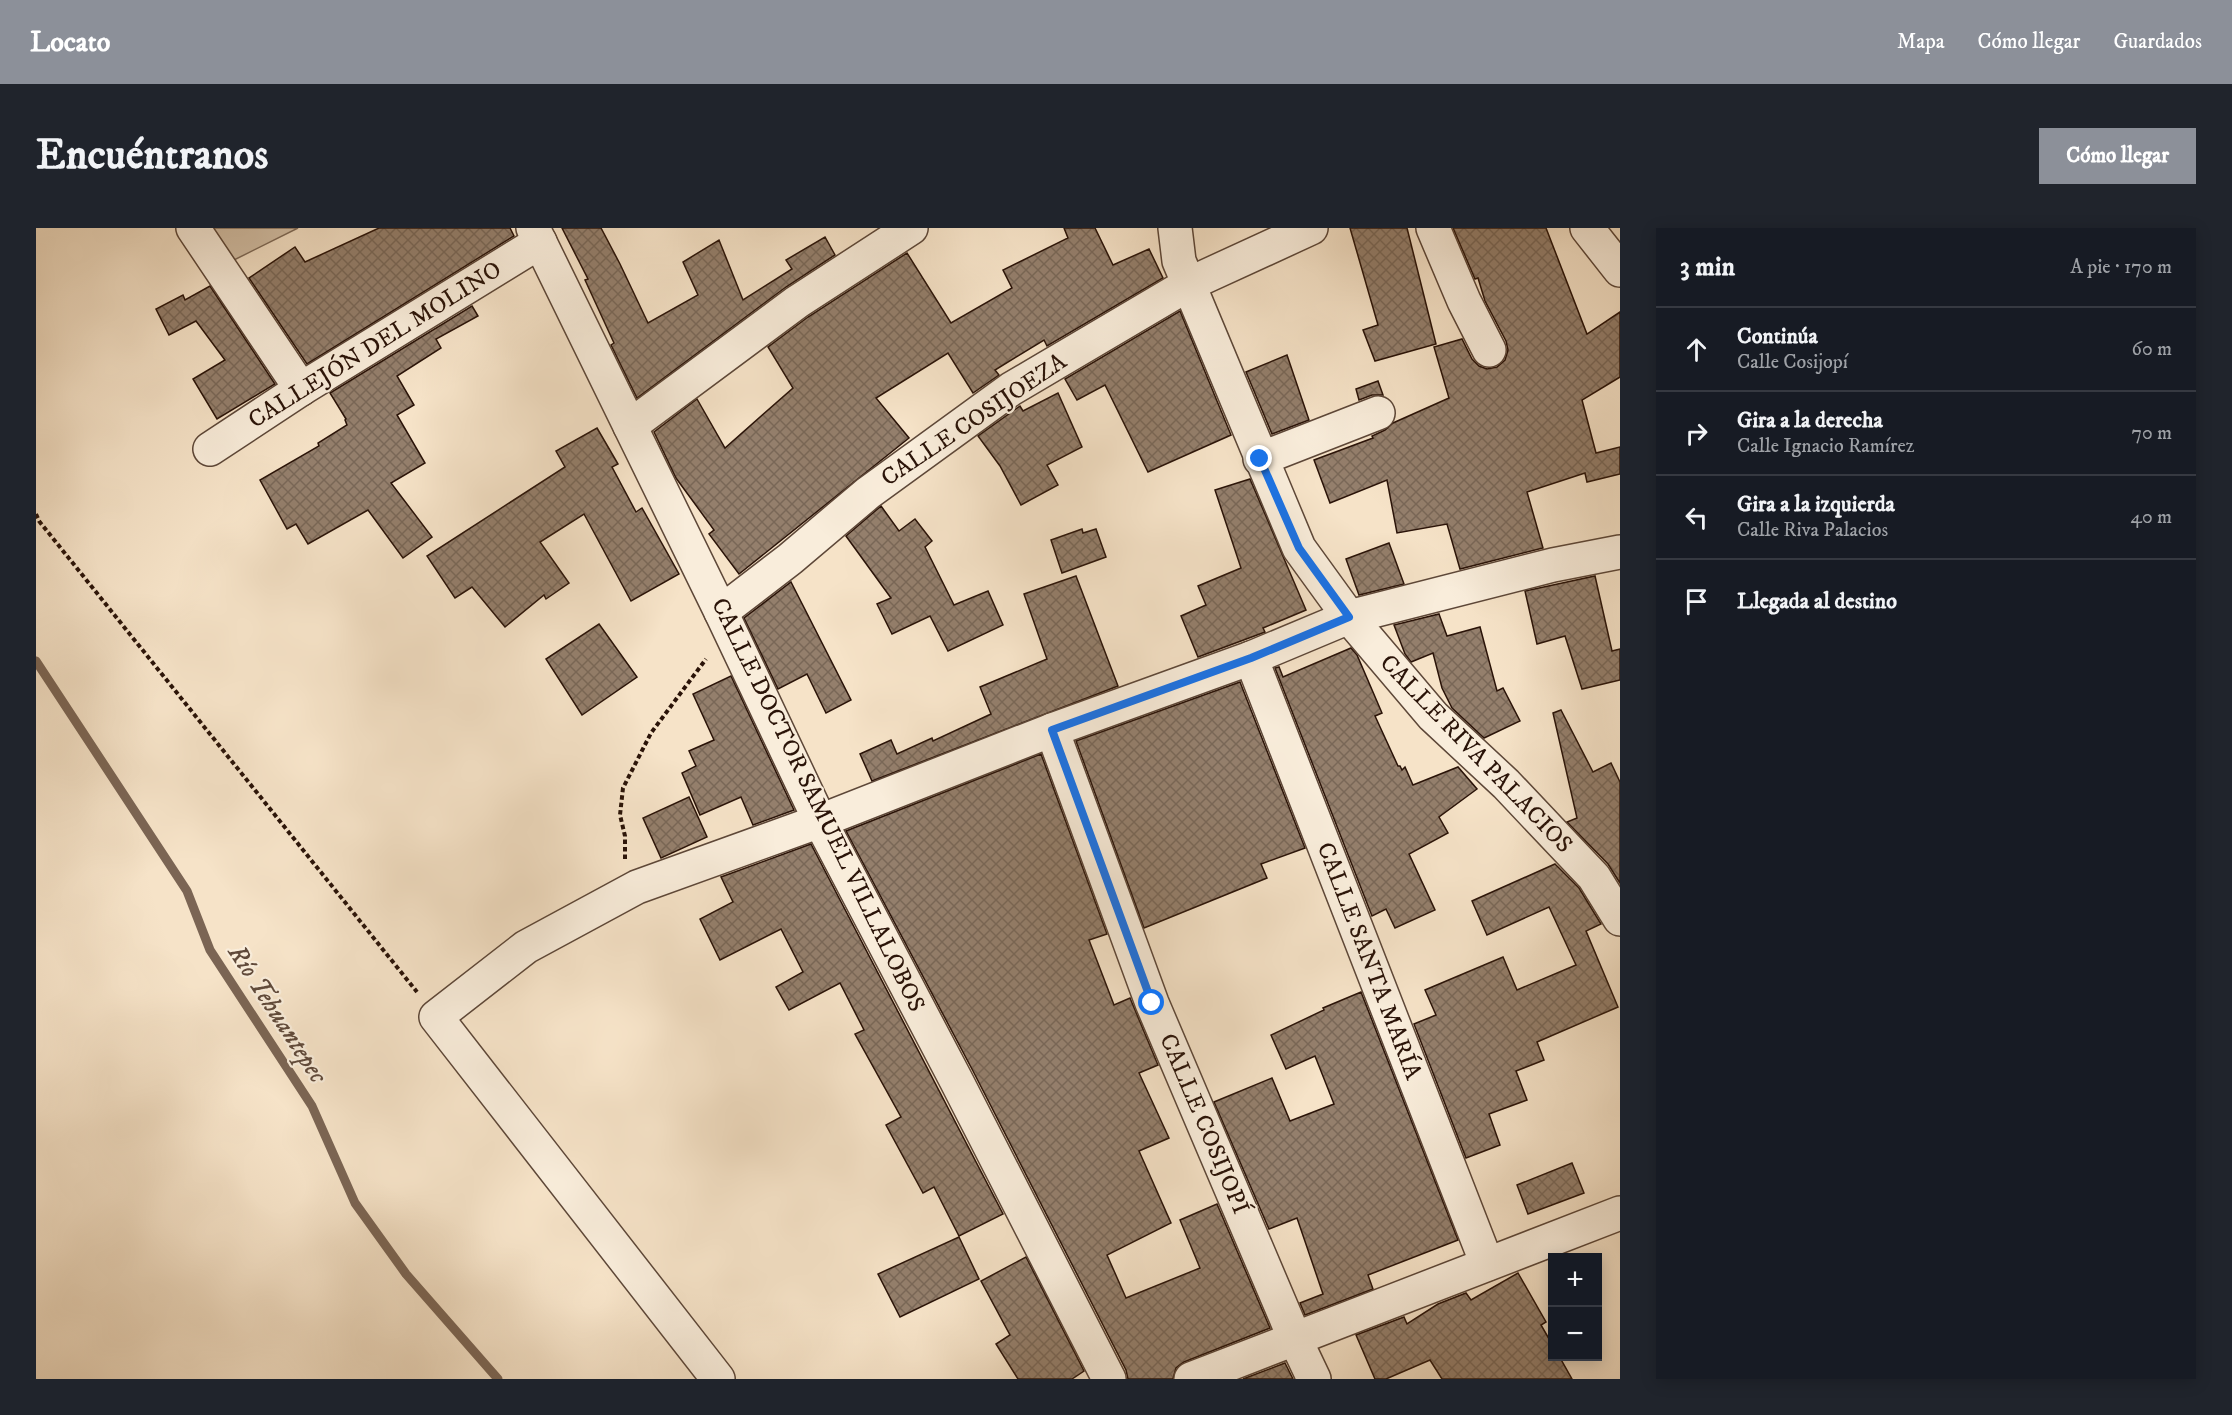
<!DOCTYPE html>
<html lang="es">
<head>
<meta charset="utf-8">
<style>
	body { margin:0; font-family:"IM FELL DW Pica",serif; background:#20242c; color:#f1f3f6 }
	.controls { position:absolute; right:18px; bottom:18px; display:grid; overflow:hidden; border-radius:0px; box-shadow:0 3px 15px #0003 }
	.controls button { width:54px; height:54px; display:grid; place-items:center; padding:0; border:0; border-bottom:2px solid #363941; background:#171b24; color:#f1f3f6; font:30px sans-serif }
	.stop { position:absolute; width:18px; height:18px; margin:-14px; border:4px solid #1a73e8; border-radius:50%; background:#fff }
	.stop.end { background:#1a73e8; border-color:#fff; box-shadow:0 2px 6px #0008 }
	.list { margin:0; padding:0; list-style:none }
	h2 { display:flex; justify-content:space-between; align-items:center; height:78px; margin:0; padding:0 24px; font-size:26px }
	h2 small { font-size:20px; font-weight:400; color:#9ea1a6 }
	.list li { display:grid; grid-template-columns:39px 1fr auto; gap:18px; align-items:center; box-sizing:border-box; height:84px; padding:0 24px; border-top:2px solid #363941 }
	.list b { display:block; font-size:22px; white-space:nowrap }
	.list p { margin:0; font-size:20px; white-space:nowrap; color:#9ea1a6 }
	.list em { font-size:20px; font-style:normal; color:#9ea1a6 }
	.icon { flex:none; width:33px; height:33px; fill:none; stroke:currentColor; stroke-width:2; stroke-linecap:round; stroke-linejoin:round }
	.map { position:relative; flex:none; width:1584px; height:1151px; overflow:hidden; border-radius:0px }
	header { display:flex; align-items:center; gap:36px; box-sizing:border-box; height:84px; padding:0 30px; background:#8c9099; color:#fff }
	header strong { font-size:28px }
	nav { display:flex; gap:33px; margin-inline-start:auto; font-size:21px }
	.intro { display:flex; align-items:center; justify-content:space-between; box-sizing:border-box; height:144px; padding:0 36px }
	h1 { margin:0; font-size:42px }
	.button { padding:15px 27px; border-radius:0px; background:#8c9099; color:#fff; font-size:21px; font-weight:700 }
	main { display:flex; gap:36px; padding:0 36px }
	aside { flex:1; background:#171b24; border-radius:0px; box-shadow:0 3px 15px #0003 }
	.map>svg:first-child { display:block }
	.green { fill:#d3c0a7; stroke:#7e6a58; stroke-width:1.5 }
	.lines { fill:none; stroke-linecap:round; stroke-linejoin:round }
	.stream { stroke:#7b6554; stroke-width:9 }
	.building { fill:url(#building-cross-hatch); stroke:#2a1308; stroke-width:1.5 }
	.minor-casing { stroke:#5d4738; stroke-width:36 }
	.path { stroke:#2a1308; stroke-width:4; stroke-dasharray:4.5 3; stroke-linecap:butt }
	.minor { stroke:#f9eddb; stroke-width:33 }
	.route { stroke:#1a73e8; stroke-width:8 }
	.labels { text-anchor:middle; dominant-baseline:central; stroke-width:4.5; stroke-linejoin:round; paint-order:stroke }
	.street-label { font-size:24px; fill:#2a1308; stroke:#f9eddb }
	.water-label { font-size:26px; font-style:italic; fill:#604a3b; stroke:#f9eddb }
</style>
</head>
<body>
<header>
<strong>Locato</strong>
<nav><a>Mapa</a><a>Cómo llegar</a><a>Guardados</a></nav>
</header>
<div class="intro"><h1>Encuéntranos</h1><a class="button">Cómo llegar</a></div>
<main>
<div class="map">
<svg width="1584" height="1151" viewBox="0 0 1584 1151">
	<defs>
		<pattern id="building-cross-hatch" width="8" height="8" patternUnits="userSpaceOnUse" patternTransform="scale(1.5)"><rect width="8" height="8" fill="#947f6c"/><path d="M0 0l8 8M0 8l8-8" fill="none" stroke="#796757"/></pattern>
	</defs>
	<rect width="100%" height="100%" fill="#f6e3c8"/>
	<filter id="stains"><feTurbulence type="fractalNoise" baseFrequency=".00333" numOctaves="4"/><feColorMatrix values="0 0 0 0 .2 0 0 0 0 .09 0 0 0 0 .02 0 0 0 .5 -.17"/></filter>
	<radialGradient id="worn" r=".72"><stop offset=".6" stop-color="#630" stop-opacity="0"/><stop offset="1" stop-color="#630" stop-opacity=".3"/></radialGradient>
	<polygon class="green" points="168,0 262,0 190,36"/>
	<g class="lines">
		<polyline class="stream" points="0,433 151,663 174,722 276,878 319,975 370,1046 462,1151"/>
	</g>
	<g class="building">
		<polygon points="343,0 474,0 478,8 271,136 213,50 259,19 269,34"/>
		<polygon points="526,0 565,0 584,36 612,95 662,67 647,34 683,12 707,72 756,41 750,32 789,9 799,27 750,59 601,170 575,117 578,115 549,52 552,51"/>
		<polygon points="1028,0 1059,0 1077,37 1113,21 1127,50 1011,118 1008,112 959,142 963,147 937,165 912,125 840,170 873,210 703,346 673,306 678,302 640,250 618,204 661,171 689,220 757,160 732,119 772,89 871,25 915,95 976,60 967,42 1032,10"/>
		<polygon points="1314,0 1371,0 1400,116 1339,133 1327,102 1342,97"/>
		<polygon points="1417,0 1510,0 1551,106 1584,84 1584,149 1546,172 1560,225 1584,219 1584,246 1551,254 1549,245 1491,264 1507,320 1424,341 1411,296 1361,305 1351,252 1294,275 1278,232 1337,210 1336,208 1349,202 1357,195 1413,170 1398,119 1426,111 1436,131 1443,138 1451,141 1461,139 1469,132 1472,122 1470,113 1449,73 1442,50 1439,51"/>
		<polygon points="174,58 239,156 181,191 157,151 189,132 160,93 133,107 120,81 147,67 149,72"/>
		<polygon points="436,78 442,88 400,111 405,120 361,148 378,177 361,187 389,235 355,255 396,309 367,330 332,282 272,316 260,296 251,301 224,252 283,218 282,215 311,197 309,192 310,191 294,165"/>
		<polygon points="1144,83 1195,207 1112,244 1069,157 1041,172 1029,151"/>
		<polygon points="1251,127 1273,192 1236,206 1210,144"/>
		<polygon points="1342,153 1347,167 1336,167 1323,172 1320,161"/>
		<polygon points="1022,165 1046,219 1011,237 1022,257 985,277 964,238 942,208 984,178 987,183"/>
		<polygon points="561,200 582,236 576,239 600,284 606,280 643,346 595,373 548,286 504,314 533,355 510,371 508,367 469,399 436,359 419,370 391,328 529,239 520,223"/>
		<polygon points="1214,251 1270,382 1227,400 1229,404 1162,429 1145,388 1170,377 1162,358 1205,340 1179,262"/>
		<polygon points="845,278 863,303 879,291 896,313 889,319 918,377 952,363 967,397 912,423 894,388 856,406 841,376 855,370 810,308"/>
		<polygon points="1046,301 1047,305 1060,301 1070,329 1026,345 1015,312"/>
		<polygon points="1353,315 1368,356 1323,367 1310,331"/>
		<polygon points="1040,348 1082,458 836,553 824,526 855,512 861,526 896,510 897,513 955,486 944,459 1011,431 988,366"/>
		<polygon points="1559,348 1576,423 1584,421 1584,452 1546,461 1529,408 1501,416 1489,363"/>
		<polygon points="755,354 815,472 790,485 771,446 742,461 708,390"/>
		<polygon points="1403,386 1411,408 1444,399 1461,463 1467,460 1484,493 1448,510 1416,480 1406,460 1397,425 1375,434 1369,426 1358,397"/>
		<polygon points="563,396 601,449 546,487 510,431"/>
		<polygon points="1315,420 1321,427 1346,485 1339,488 1362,538 1364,538 1366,542 1369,539 1377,557 1422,539 1441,561 1403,589 1412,605 1373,626 1399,682 1359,700 1350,681 1336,688 1239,440 1243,439 1247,449"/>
		<polygon points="695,448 758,582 717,597 705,569 664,587 646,545 660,538 653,523 678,512 657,466"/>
		<polygon points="1204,454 1269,620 1225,636 1231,650 1108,700 1040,513"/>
		<polygon points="1525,482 1557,544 1575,535 1584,554 1584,655 1572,636 1531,594 1541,590 1517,485"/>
		<polygon points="1005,526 1071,706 1053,712 1078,777 1094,770 1122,837 1103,845 1133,910 1103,923 1135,995 1071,1027 1090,1070 1164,1040 1144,992 1181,976 1234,1100 1148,1134 1140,1140 1137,1151 1092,1151 1090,1142 937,843 810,603"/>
		<polygon points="653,569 671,609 625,630 607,590"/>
		<polygon points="775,616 967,986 923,1008 898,959 887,965 850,897 865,889 819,806 828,802 804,755 753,782 740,759 767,744 745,701 684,732 664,691 697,674 685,649"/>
		<polygon points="1519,636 1543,660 1565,696 1550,703 1582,779 1501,814 1508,832 1480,843 1491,872 1453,886 1464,917 1430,930 1378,796 1400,787 1389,762 1467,729 1481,762 1540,737 1513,679 1451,707 1436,673"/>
		<polygon points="1325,764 1422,1012 1332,1047 1337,1061 1269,1087 1264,1075 1287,1066 1261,990 1233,1001 1178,874 1236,850 1254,893 1298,876 1279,828 1250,841 1235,807 1288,782 1287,780"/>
		<polygon points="1536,935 1548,965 1492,986 1481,957"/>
		<polygon points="923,1009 943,1051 864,1089 842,1046"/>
		<polygon points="990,1029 1048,1143 1036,1151 982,1151 960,1116 974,1107 945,1053"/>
		<polygon points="1482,1045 1510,1094 1505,1097 1516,1116 1516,1128 1523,1128 1536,1151 1406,1151 1394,1132 1350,1151 1339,1151 1320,1107 1368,1089 1371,1096 1402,1076 1430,1065 1435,1072"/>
		<polygon points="1249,1135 1257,1151 1207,1151"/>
	</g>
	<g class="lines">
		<defs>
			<g id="minor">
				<polyline points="157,0 265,161"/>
				<polyline points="497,0 685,384 784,593 920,852 1073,1151"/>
				<polyline points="1139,0 1143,33 1263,320 1313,389 1397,488 1470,556 1558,649 1584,691"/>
				<polyline points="1397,0 1428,73 1453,122"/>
				<polyline points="1551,0 1584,42"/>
				<polyline points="594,198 761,74 875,0"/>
				<polyline points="174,221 265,161 504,14"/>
				<polyline points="1224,231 1342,185"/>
				<polyline points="685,384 754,331 832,265 975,161 1153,56 1275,0"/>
				<polyline points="1215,430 1451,1036"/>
				<polyline points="1016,502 1116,775 1259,1111 1278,1151"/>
				<polyline points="682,1151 400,789 490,719 601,659 784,593 1016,502 1215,430 1313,389 1517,337 1584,324"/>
				<polyline points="1155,1151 1584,985"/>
			</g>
		</defs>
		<use href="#minor" class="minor-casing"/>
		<g class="path">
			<polyline points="0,286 3,293 381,764"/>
			<polyline points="589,631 589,608 584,587 587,560 615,505 670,431"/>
		</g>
		<use href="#minor" class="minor"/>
	</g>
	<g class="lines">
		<polyline class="route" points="1116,775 1016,502 1215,430 1313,389 1263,320 1224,231"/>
	</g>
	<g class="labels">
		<g class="street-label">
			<text transform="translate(339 117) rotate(-32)">CALLEJÓN DEL MOLINO</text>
			<text transform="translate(938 192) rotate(-34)">CALLE COSIJOEZA</text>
			<text transform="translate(1440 526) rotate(46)">CALLE RIVA PALACIOS</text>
			<text transform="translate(782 577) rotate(64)">CALLE DOCTOR SAMUEL VILLALOBOS</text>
			<text transform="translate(1333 733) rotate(69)">CALLE SANTA MARÍA</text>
			<text transform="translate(1168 896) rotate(67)">CALLE COSIJOPÍ</text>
		</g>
		<g class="water-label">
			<text transform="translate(241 786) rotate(57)">Río Tehuantepec</text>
		</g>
	</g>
	<rect width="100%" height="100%" filter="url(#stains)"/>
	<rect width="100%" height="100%" fill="url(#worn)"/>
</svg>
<div class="controls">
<button>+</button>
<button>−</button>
</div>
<div class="stop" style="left:1116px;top:775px"></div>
<div class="stop end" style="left:1224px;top:231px"></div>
</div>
<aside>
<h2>3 min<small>A pie · 170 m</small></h2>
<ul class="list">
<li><svg class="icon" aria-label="ahead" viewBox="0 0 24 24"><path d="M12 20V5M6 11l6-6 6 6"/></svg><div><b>Continúa</b><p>Calle Cosijopí</p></div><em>60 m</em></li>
<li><svg class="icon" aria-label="right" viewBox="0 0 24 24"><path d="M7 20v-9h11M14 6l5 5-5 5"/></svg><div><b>Gira a la derecha</b><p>Calle Ignacio Ramírez</p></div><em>70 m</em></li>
<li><svg class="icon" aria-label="left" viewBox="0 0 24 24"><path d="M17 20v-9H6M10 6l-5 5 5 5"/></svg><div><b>Gira a la izquierda</b><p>Calle Riva Palacios</p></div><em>40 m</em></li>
<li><svg class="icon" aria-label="arrive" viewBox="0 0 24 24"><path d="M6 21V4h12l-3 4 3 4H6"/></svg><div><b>Llegada al destino</b></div></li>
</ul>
</aside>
</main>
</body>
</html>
